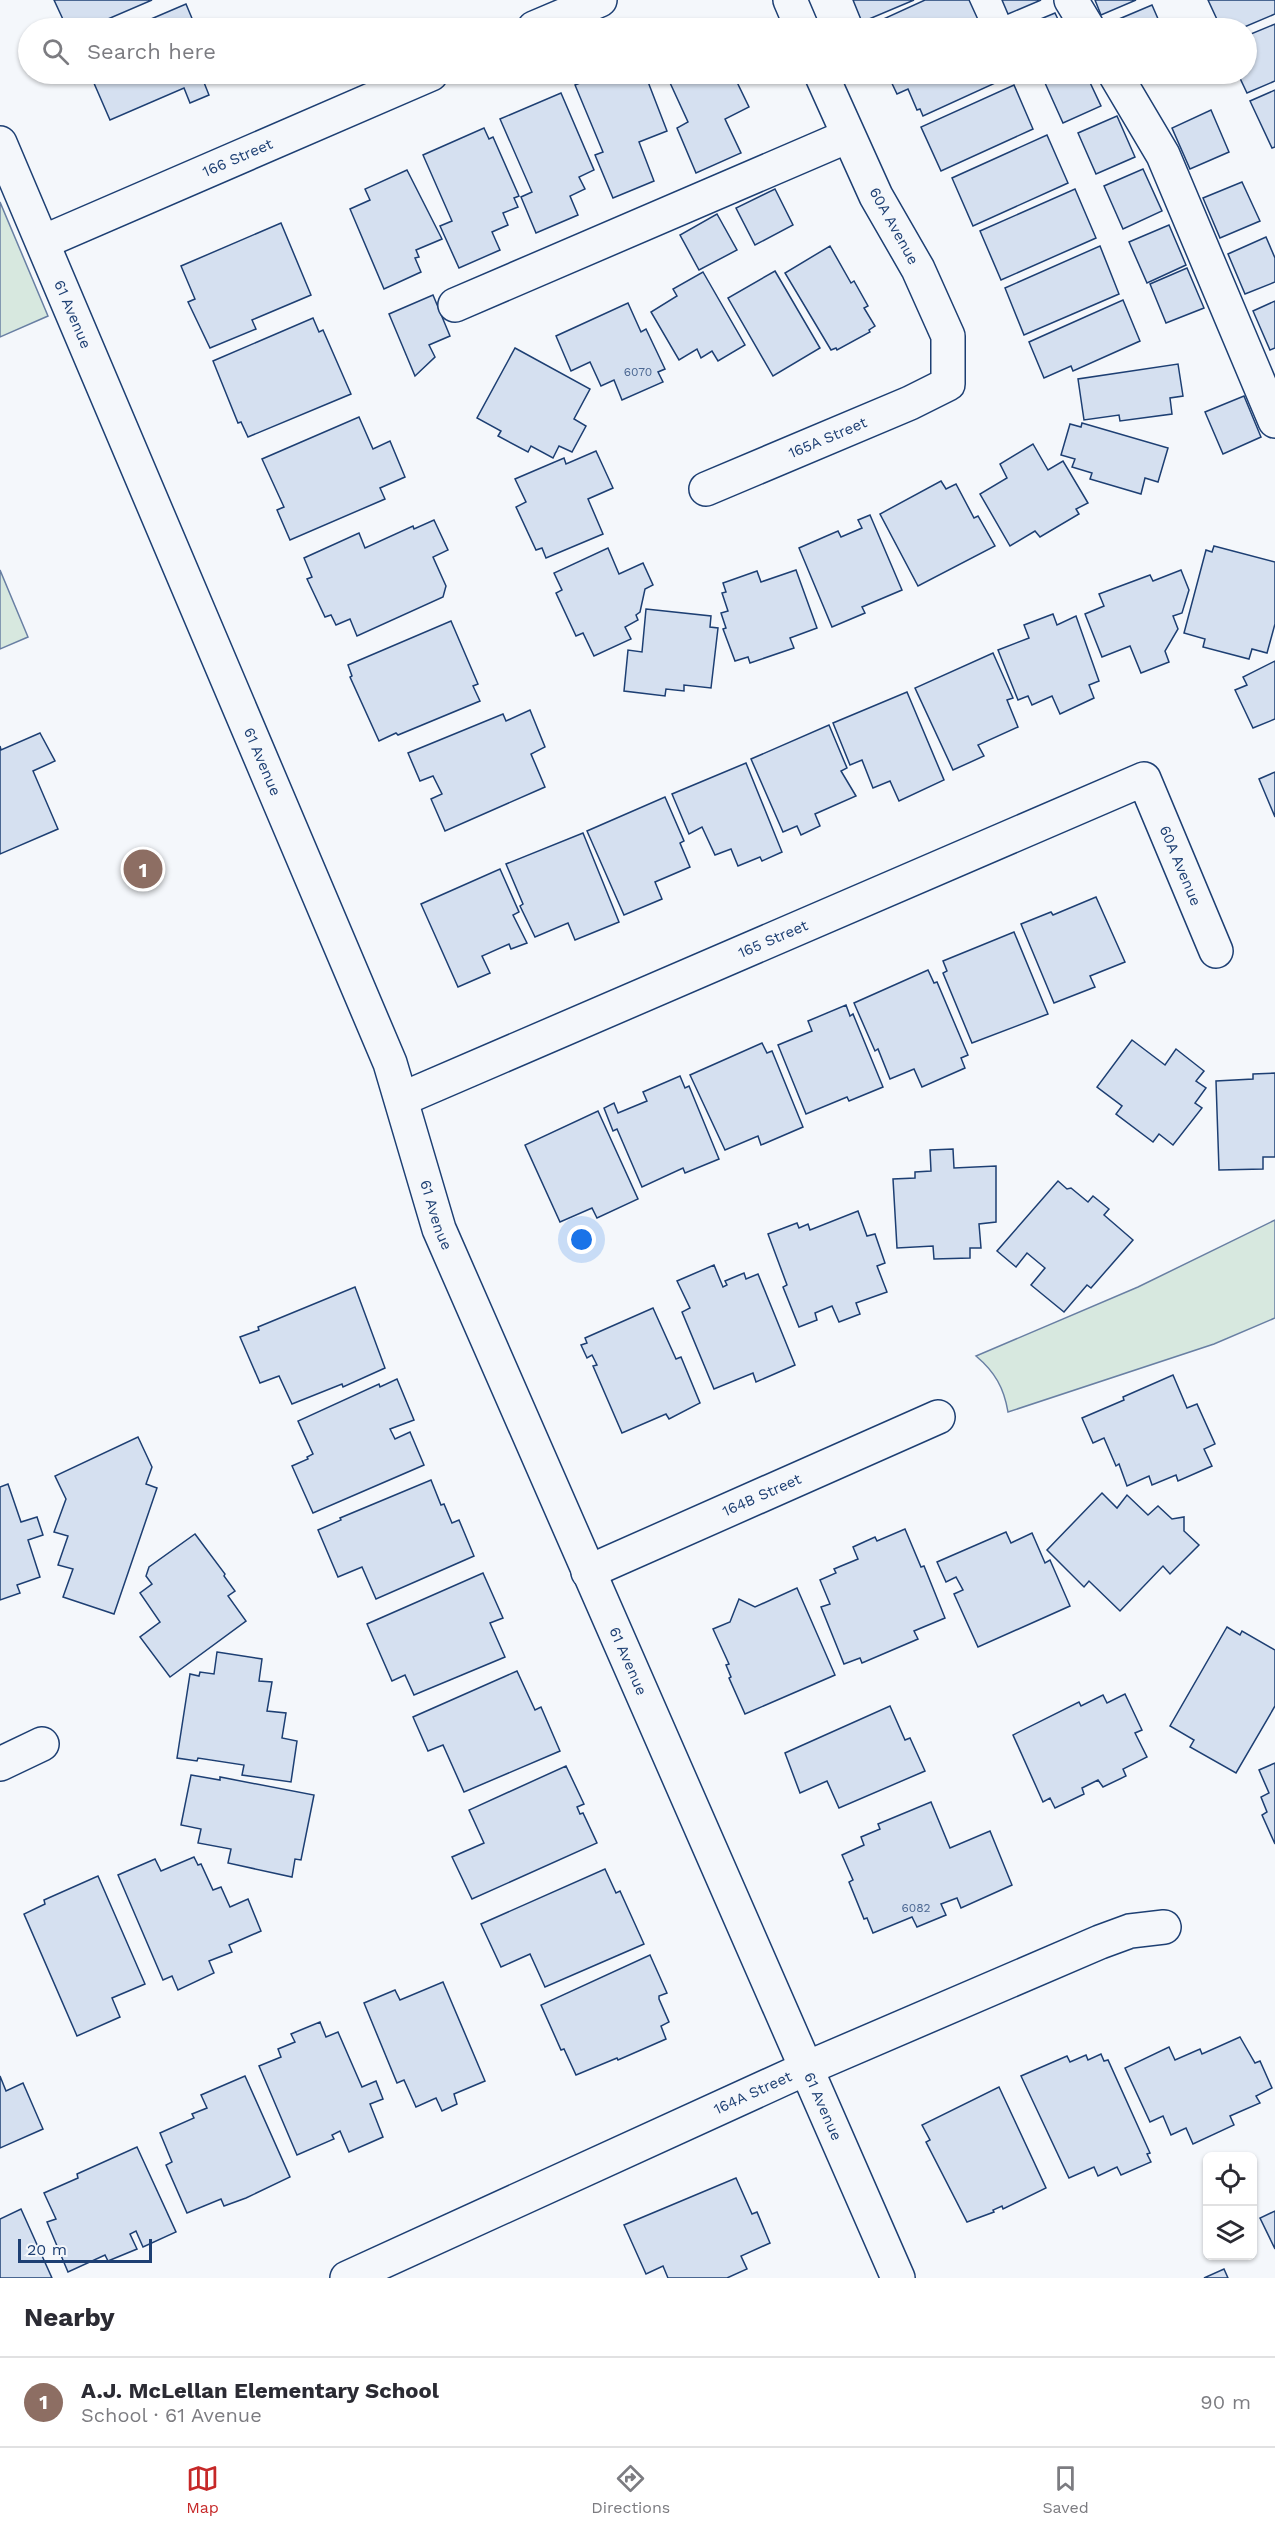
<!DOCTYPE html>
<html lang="en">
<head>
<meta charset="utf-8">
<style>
	body { margin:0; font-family:"Work Sans",sans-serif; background:#f2f2f3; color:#2b2b33 }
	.controls { position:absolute; right:18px; bottom:18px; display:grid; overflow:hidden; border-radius:9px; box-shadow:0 2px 4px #0004 }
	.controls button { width:54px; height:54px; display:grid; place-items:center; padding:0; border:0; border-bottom:2px solid #e1e1e2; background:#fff; color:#2b2b33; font:30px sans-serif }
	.scale { position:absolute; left:18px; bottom:15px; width:134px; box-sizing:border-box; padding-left:6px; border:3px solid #1d3f73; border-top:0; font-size:16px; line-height:21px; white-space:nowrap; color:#1d3f73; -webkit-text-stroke:4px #f4f7fb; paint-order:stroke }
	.you { position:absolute; left:582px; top:1240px; width:21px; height:21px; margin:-15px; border:4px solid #fff; border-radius:50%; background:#1a73e8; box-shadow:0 0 0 9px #1a73e833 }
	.badge { display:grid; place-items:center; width:39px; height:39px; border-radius:50%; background:#c62828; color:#fff; font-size:20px; font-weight:700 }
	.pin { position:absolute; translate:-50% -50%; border:3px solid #fff; box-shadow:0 2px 6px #0006 }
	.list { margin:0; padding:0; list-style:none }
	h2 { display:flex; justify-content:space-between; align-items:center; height:78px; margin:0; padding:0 24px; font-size:26px }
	h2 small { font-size:20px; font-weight:400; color:#7c7c81 }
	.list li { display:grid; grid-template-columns:39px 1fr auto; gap:18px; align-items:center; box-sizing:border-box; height:90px; padding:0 24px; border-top:2px solid #e1e1e2 }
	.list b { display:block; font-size:22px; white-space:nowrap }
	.list p { margin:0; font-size:20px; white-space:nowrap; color:#7c7c81 }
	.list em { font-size:20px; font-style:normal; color:#7c7c81 }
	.icon { flex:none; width:33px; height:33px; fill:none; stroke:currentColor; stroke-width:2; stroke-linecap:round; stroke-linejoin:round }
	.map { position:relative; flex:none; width:1275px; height:2278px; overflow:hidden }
	.search { position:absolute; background:#fff; box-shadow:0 2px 4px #0004; left:18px; right:18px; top:18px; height:66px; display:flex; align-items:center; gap:15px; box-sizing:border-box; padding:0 21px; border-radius:33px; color:#7c7c81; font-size:22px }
	.sheet { height:168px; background:#fff }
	nav { display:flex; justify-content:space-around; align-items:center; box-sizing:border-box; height:84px; border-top:2px solid #e1e1e2; background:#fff; font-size:16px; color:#7c7c81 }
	nav a { display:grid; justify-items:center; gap:3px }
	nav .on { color:#c62828 }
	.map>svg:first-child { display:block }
	.green { fill:#d7e8df; stroke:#687fa3; stroke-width:1.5 }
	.building { fill:#d5e0f0; stroke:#1d3f73; stroke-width:1.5 }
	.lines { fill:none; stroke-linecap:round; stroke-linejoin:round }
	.minor-casing { stroke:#1d3f73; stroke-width:36 }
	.minor { stroke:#f4f7fb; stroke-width:33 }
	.labels { text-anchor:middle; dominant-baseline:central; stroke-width:4.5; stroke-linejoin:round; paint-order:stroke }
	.number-label { font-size:12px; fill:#4b6792 }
	.street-label { font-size:15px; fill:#1d3f73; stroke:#f4f7fb }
</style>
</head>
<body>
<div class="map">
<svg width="1275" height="2278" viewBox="0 0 1275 2278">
	<rect width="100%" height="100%" fill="#f4f7fb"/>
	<g class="green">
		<polygon points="0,202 48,316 0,337"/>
		<polygon points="0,570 28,637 0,649"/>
		<path d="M1275,1220v98l-61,26 -206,68c-4,-24 -13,-40 -32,-56l162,-69z"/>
	</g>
	<g class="building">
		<polygon points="54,0 152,0 87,28 67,28"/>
		<polygon points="853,0 914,0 862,22"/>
		<polygon points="925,0 969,0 980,24 970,28 869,28 868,26"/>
		<polygon points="1002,0 1041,0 1008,14"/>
		<polygon points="1095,0 1136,0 1101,15"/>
		<polygon points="1208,0 1275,0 1275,14 1242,28 1221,28"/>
		<polygon points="186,4 196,28 130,28"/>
		<polygon points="1152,5 1162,28 1115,28 1112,22"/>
		<polygon points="1055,13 1062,28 1019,28"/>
		<polygon points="708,22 712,28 694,28"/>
		<polygon points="1275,24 1275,81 1247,93 1238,74 1246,74 1246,36"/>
		<polygon points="90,74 204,74 206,79 203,80 209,95 190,103 184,88 110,120"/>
		<polygon points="603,74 645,74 667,131 639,142 654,181 613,198 595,155 603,152 575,85"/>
		<polygon points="666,74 733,74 749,107 725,119 741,153 696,173 677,128 688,122"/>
		<polygon points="892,74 1001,74 1004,79 923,116 920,109 917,110 908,89 897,94 888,75"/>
		<polygon points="1067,74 1086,74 1101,106 1063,123 1045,83"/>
		<polygon points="1014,85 1033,129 941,171 921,127"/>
		<polygon points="1275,90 1275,147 1272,148 1250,101"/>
		<polygon points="561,93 594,170 579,177 585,189 570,196 578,215 536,233 521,197 532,192 500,119"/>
		<polygon points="1211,110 1229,152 1190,169 1172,128"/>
		<polygon points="1117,116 1135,157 1096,174 1078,133"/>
		<polygon points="484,128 489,139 493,137 519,196 514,198 518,207 503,213 508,225 492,232 500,250 459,268 440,226 452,221 423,155"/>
		<polygon points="1047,135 1068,183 973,226 952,178"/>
		<polygon points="1143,169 1162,211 1123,229 1104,186"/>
		<polygon points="407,170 442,239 416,250 419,257 415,258 421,272 384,289 350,209 370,200 365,189"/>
		<polygon points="1242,182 1260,221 1220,238 1203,198"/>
		<polygon points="775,189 793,225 755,245 736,208"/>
		<polygon points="1075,189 1096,238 1001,280 980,231"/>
		<polygon points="717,214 737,250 699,270 680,235"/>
		<polygon points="281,223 311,295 252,320 256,329 210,348 188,302 195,299 181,266"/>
		<polygon points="1169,225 1186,265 1147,283 1129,242"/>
		<polygon points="1266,237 1275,258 1275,282 1245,294 1228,254"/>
		<polygon points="830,246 851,283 854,281 868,306 864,308 875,326 869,330 870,332 837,350 836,348 831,350 785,273"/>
		<polygon points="1100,246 1119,294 1024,335 1005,288"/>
		<polygon points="1187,268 1204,308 1166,323 1150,284"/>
		<polygon points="775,271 820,348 773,376 728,298"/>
		<polygon points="703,272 745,345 718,361 712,351 701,358 697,349 679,360 651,312 677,296 673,289"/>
		<polygon points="433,295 450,336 429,345 435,357 415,376 389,314"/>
		<polygon points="1123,300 1140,341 1073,371 1071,366 1044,378 1029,342"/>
		<polygon points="1275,301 1275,348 1270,350 1253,311"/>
		<polygon points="628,303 641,332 646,329 665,369 658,372 663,382 622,400 614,380 601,386 590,362 571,371 556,336"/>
		<polygon points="313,318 319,332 323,330 351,394 248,437 241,422 238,423 213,361"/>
		<polygon points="515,348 590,389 574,419 586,426 572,452 559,446 553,458 531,446 528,452 498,436 501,431 477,418"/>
		<polygon points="1178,364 1183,396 1170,398 1172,414 1120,421 1119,415 1084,420 1078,379"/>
		<polygon points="1244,396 1261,437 1223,454 1205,412"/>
		<polygon points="359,417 373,449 390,441 405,477 380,488 385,499 290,540 277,510 284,507 262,459"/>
		<polygon points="1082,423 1168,448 1158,482 1145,478 1141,494 1090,479 1092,473 1072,467 1075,459 1061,455 1070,424 1081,427"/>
		<polygon points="1033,444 1048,470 1063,461 1088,503 1076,509 1079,514 1040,537 1035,531 1010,546 980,494 1007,478 1000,464"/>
		<polygon points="596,451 613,488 588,499 603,534 546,558 542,548 536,550 516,507 526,502 515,479 564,458 566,464"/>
		<polygon points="941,481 946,489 956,484 974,518 978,516 995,546 918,586 880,514"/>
		<polygon points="870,515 902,590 862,607 865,613 832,627 799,548 838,531 841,537 862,528 858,520"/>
		<polygon points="434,520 448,550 433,557 446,586 443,597 357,636 350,619 336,625 331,615 325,617 307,579 312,577 304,558 359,533 365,548 413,526 414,529"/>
		<polygon points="1214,546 1275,562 1275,624 1267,653 1252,649 1249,659 1203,647 1205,639 1184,633 1206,550 1212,552"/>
		<polygon points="608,548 619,574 643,563 653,585 645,589 640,612 636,615 638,620 625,627 631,639 594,656 583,633 576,636 556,593 562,590 554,573"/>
		<polygon points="796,570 817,628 790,638 794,648 750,663 748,657 735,661 723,629 726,628 721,613 728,611 722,593 726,592 723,583 757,571 761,582"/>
		<polygon points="1181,570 1189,590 1182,613 1173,616 1178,629 1165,651 1169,662 1141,673 1130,646 1102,657 1085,614 1104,606 1099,594 1150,575 1153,581"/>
		<polygon points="646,609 711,616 710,627 718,628 711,688 684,685 684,691 666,689 665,696 624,691 628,650 642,652"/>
		<polygon points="1053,614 1057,625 1076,616 1099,681 1089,685 1094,698 1060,714 1052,696 1032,705 1028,696 1018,700 998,650 1029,638 1024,625"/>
		<polygon points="451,621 478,684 473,686 480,701 398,735 396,733 379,741 350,677 352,676 348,665"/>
		<polygon points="993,653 1013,698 1007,700 1018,727 978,745 984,756 953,770 915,688"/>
		<polygon points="1275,661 1275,719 1253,728 1235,690 1247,685 1243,677"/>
		<polygon points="907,692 944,780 899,801 890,781 873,788 862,760 850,765 833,723"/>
		<polygon points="530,710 545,747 531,754 545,787 445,831 431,799 442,794 433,776 420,781 408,753 503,714 506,721"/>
		<polygon points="829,725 847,768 841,771 856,796 815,814 820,826 801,835 797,826 783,832 751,759"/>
		<polygon points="40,733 55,761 33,771 58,829 0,854 0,746 1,750"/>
		<polygon points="746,763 782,852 762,861 760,857 738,866 731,849 715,855 702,827 689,834 672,794"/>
		<polygon points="1275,772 1275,817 1259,779"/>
		<polygon points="665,797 684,841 680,843 690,867 655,882 662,899 624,915 587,831"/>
		<polygon points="583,833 619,922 575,940 568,923 535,937 520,906 523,904 506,864"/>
		<polygon points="500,869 519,912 513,915 527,943 511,949 509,944 482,956 490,973 458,987 421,904"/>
		<polygon points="1096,897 1125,962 1090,976 1095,987 1054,1003 1021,924 1051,912 1053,915"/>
		<polygon points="1014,932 1048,1014 972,1043 943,973 947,971 943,961"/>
		<polygon points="928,970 934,983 937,982 968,1055 961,1058 965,1068 922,1087 914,1069 890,1079 878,1049 875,1051 854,1003"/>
		<polygon points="846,1005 850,1016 853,1014 883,1087 849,1101 847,1097 806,1114 778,1045 812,1031 808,1021"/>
		<polygon points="1132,1040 1165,1065 1176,1049 1204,1071 1196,1081 1206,1088 1195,1103 1202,1108 1173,1145 1159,1134 1153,1142 1116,1114 1122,1106 1097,1087"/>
		<polygon points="762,1043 767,1053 772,1051 803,1127 761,1145 758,1136 725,1150 690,1075"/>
		<polygon points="1275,1073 1275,1157 1263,1157 1263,1169 1219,1170 1216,1081 1253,1079 1253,1074"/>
		<polygon points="680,1076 685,1088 689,1086 719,1159 685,1173 683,1168 642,1187 617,1129 613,1131 604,1108 614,1103 618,1113 647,1101 643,1092"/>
		<polygon points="598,1111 638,1199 597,1218 592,1208 560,1222 525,1145"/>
		<polygon points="953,1149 954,1168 996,1166 996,1222 979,1224 981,1248 970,1248 970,1258 934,1259 933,1246 897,1248 893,1179 915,1178 915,1172 931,1171 930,1150"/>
		<polygon points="1058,1181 1067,1189 1071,1188 1088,1202 1093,1196 1109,1209 1104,1215 1133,1240 1091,1288 1087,1285 1064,1312 1031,1285 1045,1268 1027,1253 1016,1267 997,1251"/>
		<polygon points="858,1211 867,1236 875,1234 885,1263 877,1266 887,1292 856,1303 860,1314 839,1322 832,1306 815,1313 817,1320 799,1327 783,1287 787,1285 768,1234 797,1223 799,1228 808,1224 810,1230"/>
		<polygon points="714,1265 723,1287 727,1285 725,1281 744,1273 746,1279 758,1274 795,1365 756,1382 753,1373 714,1389 682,1312 690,1308 677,1281"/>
		<polygon points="355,1287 385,1368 343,1387 342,1384 292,1404 279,1376 260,1383 240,1337 259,1330 258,1327"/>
		<polygon points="653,1308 676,1359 681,1357 700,1403 669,1419 666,1414 622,1433 593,1366 597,1365 592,1355 587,1358 581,1345 587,1343 585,1338"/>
		<polygon points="1173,1375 1187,1408 1197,1404 1215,1444 1204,1449 1212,1466 1178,1481 1176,1475 1152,1485 1149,1476 1127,1486 1119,1464 1116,1466 1104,1438 1093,1443 1082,1418 1124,1400 1123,1397"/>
		<polygon points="397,1379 414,1420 390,1429 395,1439 410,1432 424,1465 313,1513 292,1466 308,1459 307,1457 313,1454 298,1421 379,1384 380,1387"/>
		<polygon points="138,1437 152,1467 146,1484 157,1488 114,1614 63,1597 73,1569 58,1565 68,1536 54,1532 66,1499 55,1476"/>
		<polygon points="431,1480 441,1505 444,1504 452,1523 459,1520 474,1556 376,1599 362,1567 338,1577 318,1530 341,1520 340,1518"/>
		<polygon points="8,1484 21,1522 37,1517 43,1535 28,1540 40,1577 17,1585 20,1593 0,1600 0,1487"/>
		<polygon points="1102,1493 1117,1508 1127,1495 1148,1515 1158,1506 1172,1519 1184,1517 1184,1531 1199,1545 1170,1574 1163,1566 1120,1611 1089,1581 1084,1587 1047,1550"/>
		<polygon points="905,1529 921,1567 924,1566 945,1618 914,1631 918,1639 862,1663 860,1658 844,1664 821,1607 830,1604 820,1580 836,1573 834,1569 858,1559 853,1547 875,1537 877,1541"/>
		<polygon points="1006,1532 1011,1543 1032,1533 1045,1563 1050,1560 1070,1606 978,1647 954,1594 963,1590 956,1577 946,1582 937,1562"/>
		<polygon points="195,1534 225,1574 224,1576 235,1591 228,1596 246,1621 170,1677 140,1637 160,1622 140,1593 152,1584 146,1576 149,1567"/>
		<polygon points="483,1573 503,1618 490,1623 505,1657 414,1695 405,1675 392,1681 367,1624"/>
		<polygon points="797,1588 835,1675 745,1714 729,1678 731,1677 726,1665 729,1664 713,1629 730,1622 739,1599 755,1607"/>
		<polygon points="1227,1627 1240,1635 1242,1631 1275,1650 1275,1706 1236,1773 1190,1747 1194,1740 1170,1726"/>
		<polygon points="217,1652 262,1659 259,1681 272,1682 267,1711 286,1713 282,1738 297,1741 291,1782 242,1775 244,1765 198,1758 197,1761 177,1758 190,1674 199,1676 200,1672 214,1674"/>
		<polygon points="517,1671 535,1710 541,1707 560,1751 464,1792 443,1745 428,1751 413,1717"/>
		<polygon points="1125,1694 1142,1730 1135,1733 1147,1757 1123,1769 1126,1776 1103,1787 1098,1780 1082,1788 1084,1794 1055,1808 1050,1798 1043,1802 1013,1735 1079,1702 1081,1706 1103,1695 1107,1703"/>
		<polygon points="890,1706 905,1740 910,1738 925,1771 839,1808 827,1781 800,1793 785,1753"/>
		<polygon points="1275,1763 1275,1844 1262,1815 1267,1812 1261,1797 1269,1793 1259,1770"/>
		<polygon points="566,1766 584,1804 577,1807 580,1814 583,1813 597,1843 472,1899 452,1857 484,1843 469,1810"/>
		<polygon points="191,1775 220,1780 220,1777 314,1795 301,1860 295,1859 292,1877 228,1863 231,1849 198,1843 201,1829 181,1825"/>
		<polygon points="931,1802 950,1848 990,1831 1012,1885 961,1908 957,1898 941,1904 946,1915 917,1927 912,1917 873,1933 867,1918 864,1919 849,1882 853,1880 842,1855 864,1845 861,1837 880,1829 878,1824"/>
		<polygon points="194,1857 198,1865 201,1864 213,1890 221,1887 230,1907 248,1899 261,1931 229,1945 232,1952 209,1961 214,1973 178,1990 172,1976 163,1980 118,1875 155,1859 161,1871"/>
		<polygon points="605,1869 616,1893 620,1891 644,1944 545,1987 530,1954 501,1967 481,1924"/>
		<polygon points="98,1876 145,1984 112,1998 120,2017 77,2036 24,1914 45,1904 44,1900"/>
		<polygon points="650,1955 667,1993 659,1996 659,1999 669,2022 661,2026 666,2039 618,2060 617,2058 576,2075 564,2049 561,2050 541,2005"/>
		<polygon points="443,1982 485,2081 454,2094 457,2104 442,2111 436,2098 416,2107 404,2080 397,2083 364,2003 395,1990 400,2000"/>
		<polygon points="320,2022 326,2037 338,2032 362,2087 376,2081 383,2099 370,2104 383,2137 349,2152 340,2131 332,2135 334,2139 297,2155 259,2066 281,2057 278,2049 295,2042 291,2034"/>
		<polygon points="1240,2037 1255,2063 1260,2061 1272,2088 1256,2096 1260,2103 1230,2116 1234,2125 1193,2144 1186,2128 1171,2135 1163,2116 1150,2122 1125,2068 1169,2047 1175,2060 1200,2049 1202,2054"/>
		<polygon points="1101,2054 1104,2061 1108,2060 1150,2153 1147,2154 1151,2162 1121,2175 1117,2167 1098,2176 1094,2167 1069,2178 1021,2076 1067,2056 1070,2062 1086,2055 1088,2060"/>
		<polygon points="0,2076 6,2091 23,2083 43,2129 0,2148"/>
		<polygon points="245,2076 290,2177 246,2198 224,2206 221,2199 187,2213 166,2165 172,2162 160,2133 194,2118 192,2114 207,2108 201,2095"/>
		<polygon points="999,2087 1046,2188 1003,2209 1002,2206 993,2210 994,2212 967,2222 926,2142 930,2140 922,2125"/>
		<polygon points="137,2147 176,2232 143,2247 136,2231 130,2234 137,2249 108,2261 105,2255 68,2272 47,2222 56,2219 44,2193 78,2178 77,2174"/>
		<polygon points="736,2178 752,2214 757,2212 770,2243 741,2256 747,2269 727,2278 668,2278 663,2266 646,2274 624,2225"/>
		<polygon points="21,2209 52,2278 0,2278 0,2219"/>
		<polygon points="1275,2211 1275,2249 1260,2218"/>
		<polygon points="1224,2269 1228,2278 1204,2278"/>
	</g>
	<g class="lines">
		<defs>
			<g id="minor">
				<polyline points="790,0 802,28"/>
				<polyline points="1071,0 1088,28"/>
				<polyline points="534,28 600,0"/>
				<polyline points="1115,74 1163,155 1275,421"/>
				<path id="s1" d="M0,143l390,920 49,166 459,1049"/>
				<path id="s2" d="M43,242l388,-168"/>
				<polyline points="455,305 848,136"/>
				<path id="s3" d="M706,489l204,-86 38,-19v-48l-30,-67 -42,-73 -55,-122"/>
				<path id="s4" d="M402,1099l742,-320 72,172"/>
				<path id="s5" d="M588,1572l350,-155"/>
				<polyline points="0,1764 42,1744"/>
				<path id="s6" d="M347,2278l460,-210 293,-126 30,-11 34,-4"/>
			</g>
		</defs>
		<use href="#minor" class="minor-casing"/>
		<use href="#minor" class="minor"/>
	</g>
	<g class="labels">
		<g class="number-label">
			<text x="638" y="372">6070</text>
			<text x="916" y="1908">6082</text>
		</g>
		<g class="street-label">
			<text stroke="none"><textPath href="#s2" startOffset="212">166 Street</textPath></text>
			<text transform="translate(894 226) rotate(61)">60A Avenue</text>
			<text stroke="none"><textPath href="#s1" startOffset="186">61 Avenue</textPath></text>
			<text stroke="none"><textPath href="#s3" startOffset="132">165A Street</textPath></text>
			<text stroke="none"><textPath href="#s1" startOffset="672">61 Avenue</textPath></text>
			<text stroke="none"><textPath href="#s4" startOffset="902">60A Avenue</textPath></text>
			<text stroke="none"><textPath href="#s4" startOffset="404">165 Street</textPath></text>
			<text stroke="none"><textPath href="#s1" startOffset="1158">61 Avenue</textPath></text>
			<text stroke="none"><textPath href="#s5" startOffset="190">164B Street</textPath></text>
			<text stroke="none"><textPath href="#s1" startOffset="1644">61 Avenue</textPath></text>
			<text stroke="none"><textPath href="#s6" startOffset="446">164A Street</textPath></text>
			<text stroke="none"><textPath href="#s1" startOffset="2130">61 Avenue</textPath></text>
		</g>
	</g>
</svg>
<div class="controls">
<button><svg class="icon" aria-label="locate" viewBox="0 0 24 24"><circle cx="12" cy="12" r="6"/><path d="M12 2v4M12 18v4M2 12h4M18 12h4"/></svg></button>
<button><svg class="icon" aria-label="layers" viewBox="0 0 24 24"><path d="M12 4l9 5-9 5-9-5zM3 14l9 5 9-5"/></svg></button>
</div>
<div class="scale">20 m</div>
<div class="you"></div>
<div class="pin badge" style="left:143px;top:869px;background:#8d6e63">1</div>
<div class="search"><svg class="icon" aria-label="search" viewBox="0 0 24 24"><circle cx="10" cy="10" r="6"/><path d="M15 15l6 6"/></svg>Search here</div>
</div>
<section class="sheet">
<h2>Nearby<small></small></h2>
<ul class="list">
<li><span class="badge" style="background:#8d6e63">1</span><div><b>A.J. McLellan Elementary School</b><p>School · 61 Avenue</p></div><em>90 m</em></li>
</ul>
</section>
<nav>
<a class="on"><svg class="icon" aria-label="map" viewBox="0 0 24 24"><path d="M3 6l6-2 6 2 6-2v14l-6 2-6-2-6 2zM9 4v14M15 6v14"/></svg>Map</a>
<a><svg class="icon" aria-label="directions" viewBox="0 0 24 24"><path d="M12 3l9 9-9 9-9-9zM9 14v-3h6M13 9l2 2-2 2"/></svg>Directions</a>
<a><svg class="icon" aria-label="saved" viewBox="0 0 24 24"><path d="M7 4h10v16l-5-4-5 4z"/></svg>Saved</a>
</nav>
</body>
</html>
